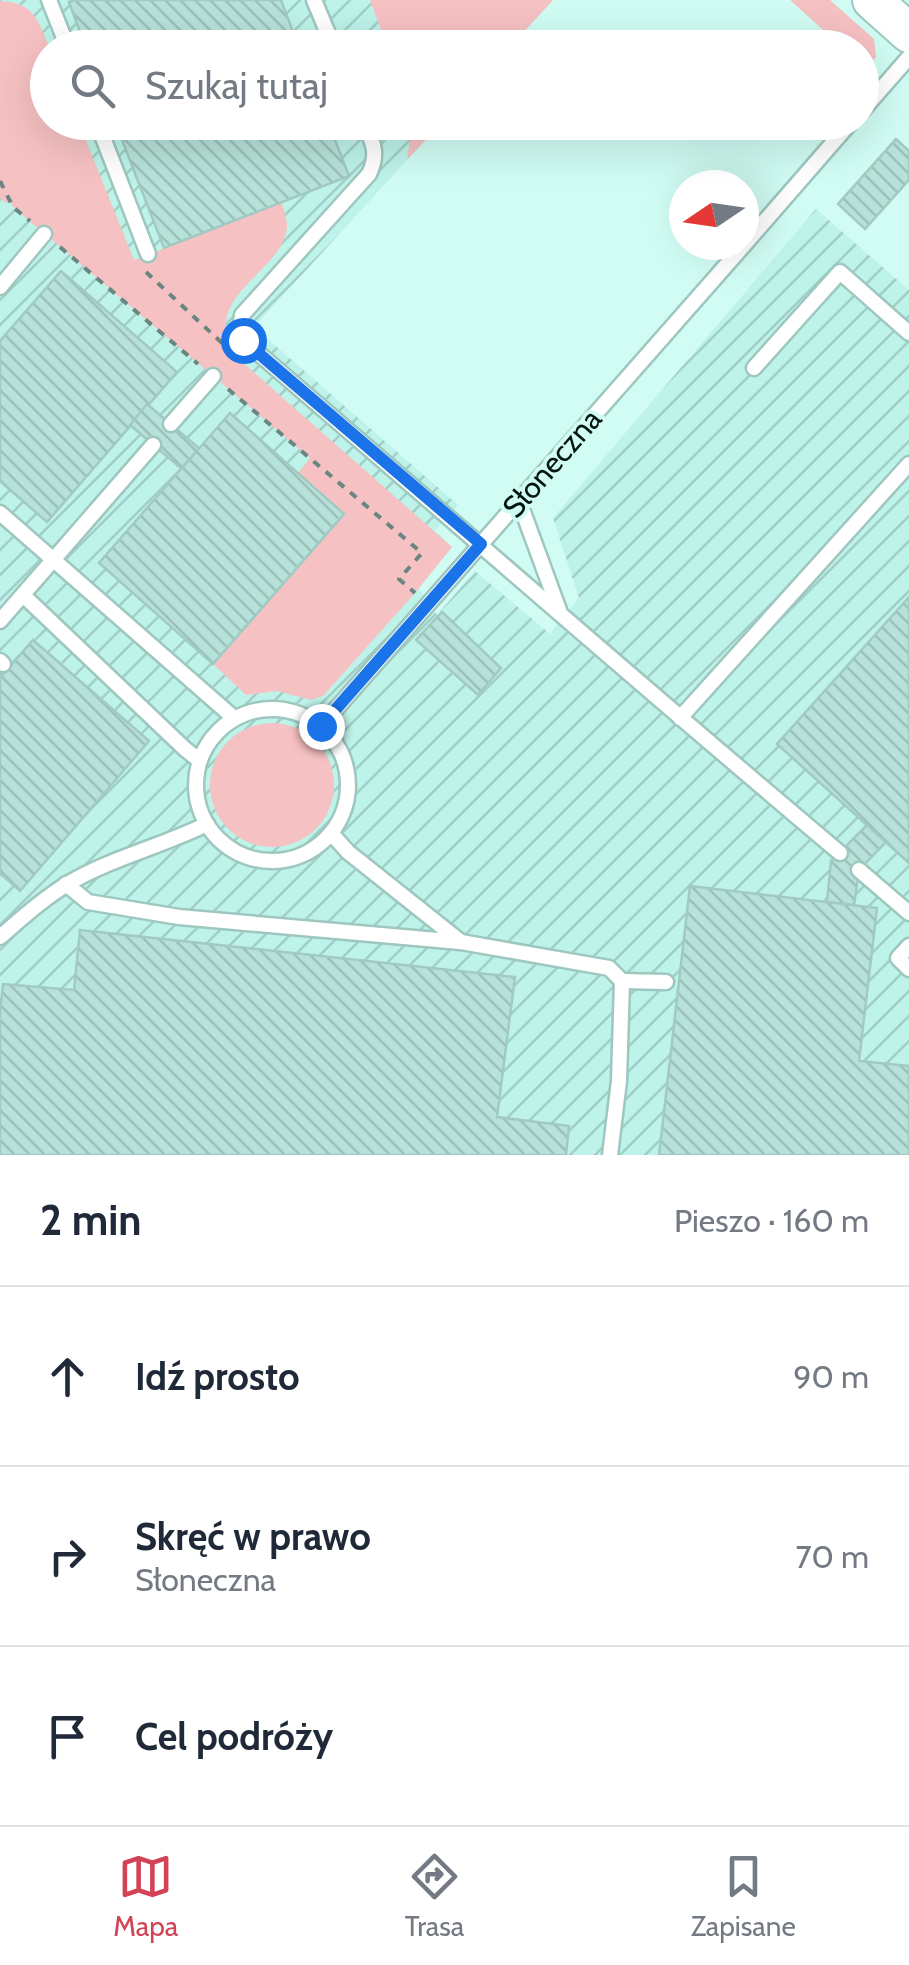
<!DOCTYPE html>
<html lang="pl">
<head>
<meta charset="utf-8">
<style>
	body { margin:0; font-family:Cabin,sans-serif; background:#f6f6f7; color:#1f2937 }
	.compass { position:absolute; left:669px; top:170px; width:90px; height:90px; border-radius:50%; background:#fff; box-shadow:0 10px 40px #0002; rotate:257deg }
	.stop { position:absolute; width:30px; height:30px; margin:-22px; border:8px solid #1a73e8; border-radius:50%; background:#fff }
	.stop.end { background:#1a73e8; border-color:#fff; box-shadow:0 2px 10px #0008 }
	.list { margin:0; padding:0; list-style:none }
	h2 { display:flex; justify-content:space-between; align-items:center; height:130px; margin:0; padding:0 40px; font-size:42px }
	h2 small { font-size:32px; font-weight:400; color:#747a83 }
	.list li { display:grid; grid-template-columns:65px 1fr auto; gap:30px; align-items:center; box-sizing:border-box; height:180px; padding:0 40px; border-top:2px solid #e0e1e3 }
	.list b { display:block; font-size:38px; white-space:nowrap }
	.list p { margin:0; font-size:32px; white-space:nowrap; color:#747a83 }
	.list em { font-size:32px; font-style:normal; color:#747a83 }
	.icon { flex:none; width:55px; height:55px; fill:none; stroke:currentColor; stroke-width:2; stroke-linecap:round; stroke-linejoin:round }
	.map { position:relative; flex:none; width:909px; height:1155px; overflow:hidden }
	.search { position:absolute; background:#fff; box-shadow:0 10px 40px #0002; left:30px; right:30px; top:30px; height:110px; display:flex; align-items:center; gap:25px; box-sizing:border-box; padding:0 35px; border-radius:55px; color:#747a83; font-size:38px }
	.sheet { height:670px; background:#fff }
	nav { display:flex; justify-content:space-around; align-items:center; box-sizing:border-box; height:140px; border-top:2px solid #e0e1e3; background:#fff; font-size:28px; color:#747a83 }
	nav a { display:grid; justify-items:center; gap:5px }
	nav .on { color:#d34356 }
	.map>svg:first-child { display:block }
	.industrial { fill:url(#industrial-furrows) }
	.green { fill:#f6c1c2 }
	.building { fill:url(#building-back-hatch); stroke:#a0cac2; stroke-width:2.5 }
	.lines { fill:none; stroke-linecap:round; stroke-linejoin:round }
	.lane-casing { stroke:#9dc7bf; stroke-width:19 }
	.secondary-casing { stroke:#9dc7bf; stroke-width:42 }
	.path { stroke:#698681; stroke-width:4; stroke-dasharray:8 8; stroke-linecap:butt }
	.lane { stroke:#fff; stroke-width:14 }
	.secondary { stroke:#fff; stroke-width:38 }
	.route { stroke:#1a73e8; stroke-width:12 }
	.labels { text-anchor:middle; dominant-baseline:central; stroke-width:8; stroke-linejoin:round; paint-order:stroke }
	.street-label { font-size:30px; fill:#051412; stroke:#d0fcf3 }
</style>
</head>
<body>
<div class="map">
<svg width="909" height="1155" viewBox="0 0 909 1155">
	<defs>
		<pattern id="industrial-furrows" width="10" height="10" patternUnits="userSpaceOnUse" patternTransform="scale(2.5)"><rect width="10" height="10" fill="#bdf3e9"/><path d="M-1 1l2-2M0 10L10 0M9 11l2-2" fill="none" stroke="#a1cfc7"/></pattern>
		<pattern id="building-back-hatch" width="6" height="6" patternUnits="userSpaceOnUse" patternTransform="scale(2.5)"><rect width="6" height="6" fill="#b7e2da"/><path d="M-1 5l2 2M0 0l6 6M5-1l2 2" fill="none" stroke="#9cc1ba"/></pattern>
	</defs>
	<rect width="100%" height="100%" fill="#d0fcf3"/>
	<polygon class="industrial" points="0,0 553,0 510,47 48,48 48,122 441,123 254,327 458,505 435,531 452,547 418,587 437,615 475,571 550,634 579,598 553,518 816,209 909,290 909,1155 0,1155"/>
	<g class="green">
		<polygon points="370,0 553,0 510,47 388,48"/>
		<polygon points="790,0 830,0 874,39 876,57 866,69 862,65 862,48 842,47"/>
		<path d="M0,1c34,1 38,19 49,46l-1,1v74l31,1 55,137 148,-58c1,7 5,16 5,23 -1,38 -57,59 -61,97 -1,10 3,21 6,31l220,194 -37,46 -92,103 -12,4 -34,-9 -31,4 -33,-31 131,-150 -46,-41 12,-15 -297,-251 -3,-6 -4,2 -6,-5z"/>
		<polygon points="412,123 441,123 407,160"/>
		<circle cx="272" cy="785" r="62"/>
	</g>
	<g class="building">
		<polygon points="74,0 281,0 299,48 86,48 69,2"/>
		<polygon points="115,122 328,122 349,176 164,248"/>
		<polygon points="896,139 909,151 909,180 865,229 838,204"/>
		<polygon points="61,271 177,372 47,522 0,481 0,341"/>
		<polygon points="147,404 200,449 182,469 130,425"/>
		<polygon points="230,413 344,514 213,664 99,563"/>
		<polygon points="909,597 909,863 777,744"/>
		<polygon points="442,612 501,668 478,695 416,640"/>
		<polygon points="33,640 149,741 20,891 0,873 0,678"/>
		<polygon points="867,825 886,842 859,870 854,905 827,902 831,861"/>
		<polygon points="690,886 877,908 859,1061 909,1066 909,1155 659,1155"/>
		<polygon points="80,930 515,977 497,1117 569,1126 566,1155 0,1155 0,1014 3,984 74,990"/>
	</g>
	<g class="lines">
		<defs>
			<g id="lane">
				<polyline points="49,0 68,48"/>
				<polyline points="314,0 334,48"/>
				<polyline points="862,111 909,57"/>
				<polyline points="97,122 148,254"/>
				<path d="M364,122c9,21 15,31 5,52l-127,141 -2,15 3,10c199,171 396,344 597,513"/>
				<polyline points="744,245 851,122"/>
				<polyline points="0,287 44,234"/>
				<polyline points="754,368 840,272 909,333"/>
				<polyline points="171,424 213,376"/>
				<polyline points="519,501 559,610"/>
				<polyline points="0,513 234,718"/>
				<polyline points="23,595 185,749 199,760"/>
				<polyline points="0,621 153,445"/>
				<polyline points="0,661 3,664"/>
				<circle cx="272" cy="785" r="76"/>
				<polyline points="680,718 909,464"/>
				<polyline points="321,726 744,245"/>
				<polyline points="331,833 348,852 461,942 609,968 622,981 619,1081 610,1155"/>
				<polyline points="859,870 909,913"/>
				<polyline points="66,884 88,902 179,917 460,942"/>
				<path d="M0,937c22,-19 44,-39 69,-54 43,-25 93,-37 138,-59"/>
				<polyline points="909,946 898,958 909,969"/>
				<polyline points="622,981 666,982"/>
			</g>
			<polyline id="secondary" points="872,0 909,33"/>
		</defs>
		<use href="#lane" class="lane-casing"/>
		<use href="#secondary" class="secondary-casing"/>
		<g class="path">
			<polyline points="0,181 13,207 30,221"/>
			<polyline points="60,247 198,364"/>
			<polyline points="146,272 223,344"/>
			<polyline points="228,389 422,553 399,579 415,593"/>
		</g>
		<use href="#lane" class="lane"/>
		<use href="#secondary" class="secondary"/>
	</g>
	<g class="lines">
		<polyline class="route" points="243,340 481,544 321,726"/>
	</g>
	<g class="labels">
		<g class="street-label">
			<text transform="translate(552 463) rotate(-49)">Słoneczna</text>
		</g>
	</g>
</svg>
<svg class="compass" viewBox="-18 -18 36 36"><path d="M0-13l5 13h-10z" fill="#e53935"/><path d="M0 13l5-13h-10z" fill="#747a83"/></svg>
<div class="stop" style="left:243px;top:340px"></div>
<div class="stop end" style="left:321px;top:726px"></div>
<div class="search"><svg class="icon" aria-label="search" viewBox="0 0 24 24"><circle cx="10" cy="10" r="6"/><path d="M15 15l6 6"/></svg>Szukaj tutaj</div>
</div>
<section class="sheet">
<h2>2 min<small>Pieszo · 160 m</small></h2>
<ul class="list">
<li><svg class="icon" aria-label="ahead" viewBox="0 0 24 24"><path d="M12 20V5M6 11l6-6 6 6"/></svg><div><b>Idź prosto</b></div><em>90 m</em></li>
<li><svg class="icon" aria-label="right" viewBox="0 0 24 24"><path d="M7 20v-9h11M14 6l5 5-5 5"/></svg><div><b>Skręć w prawo</b><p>Słoneczna</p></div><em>70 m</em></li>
<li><svg class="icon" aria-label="arrive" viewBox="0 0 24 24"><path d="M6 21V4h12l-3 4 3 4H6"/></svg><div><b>Cel podróży</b></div></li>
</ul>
</section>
<nav>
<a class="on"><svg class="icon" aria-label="map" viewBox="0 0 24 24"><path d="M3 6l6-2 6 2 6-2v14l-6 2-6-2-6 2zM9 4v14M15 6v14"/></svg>Mapa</a>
<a><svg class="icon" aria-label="directions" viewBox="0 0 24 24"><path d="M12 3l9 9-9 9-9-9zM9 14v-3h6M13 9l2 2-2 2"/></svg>Trasa</a>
<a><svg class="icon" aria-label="saved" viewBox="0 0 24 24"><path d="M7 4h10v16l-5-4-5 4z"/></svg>Zapisane</a>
</nav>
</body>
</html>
